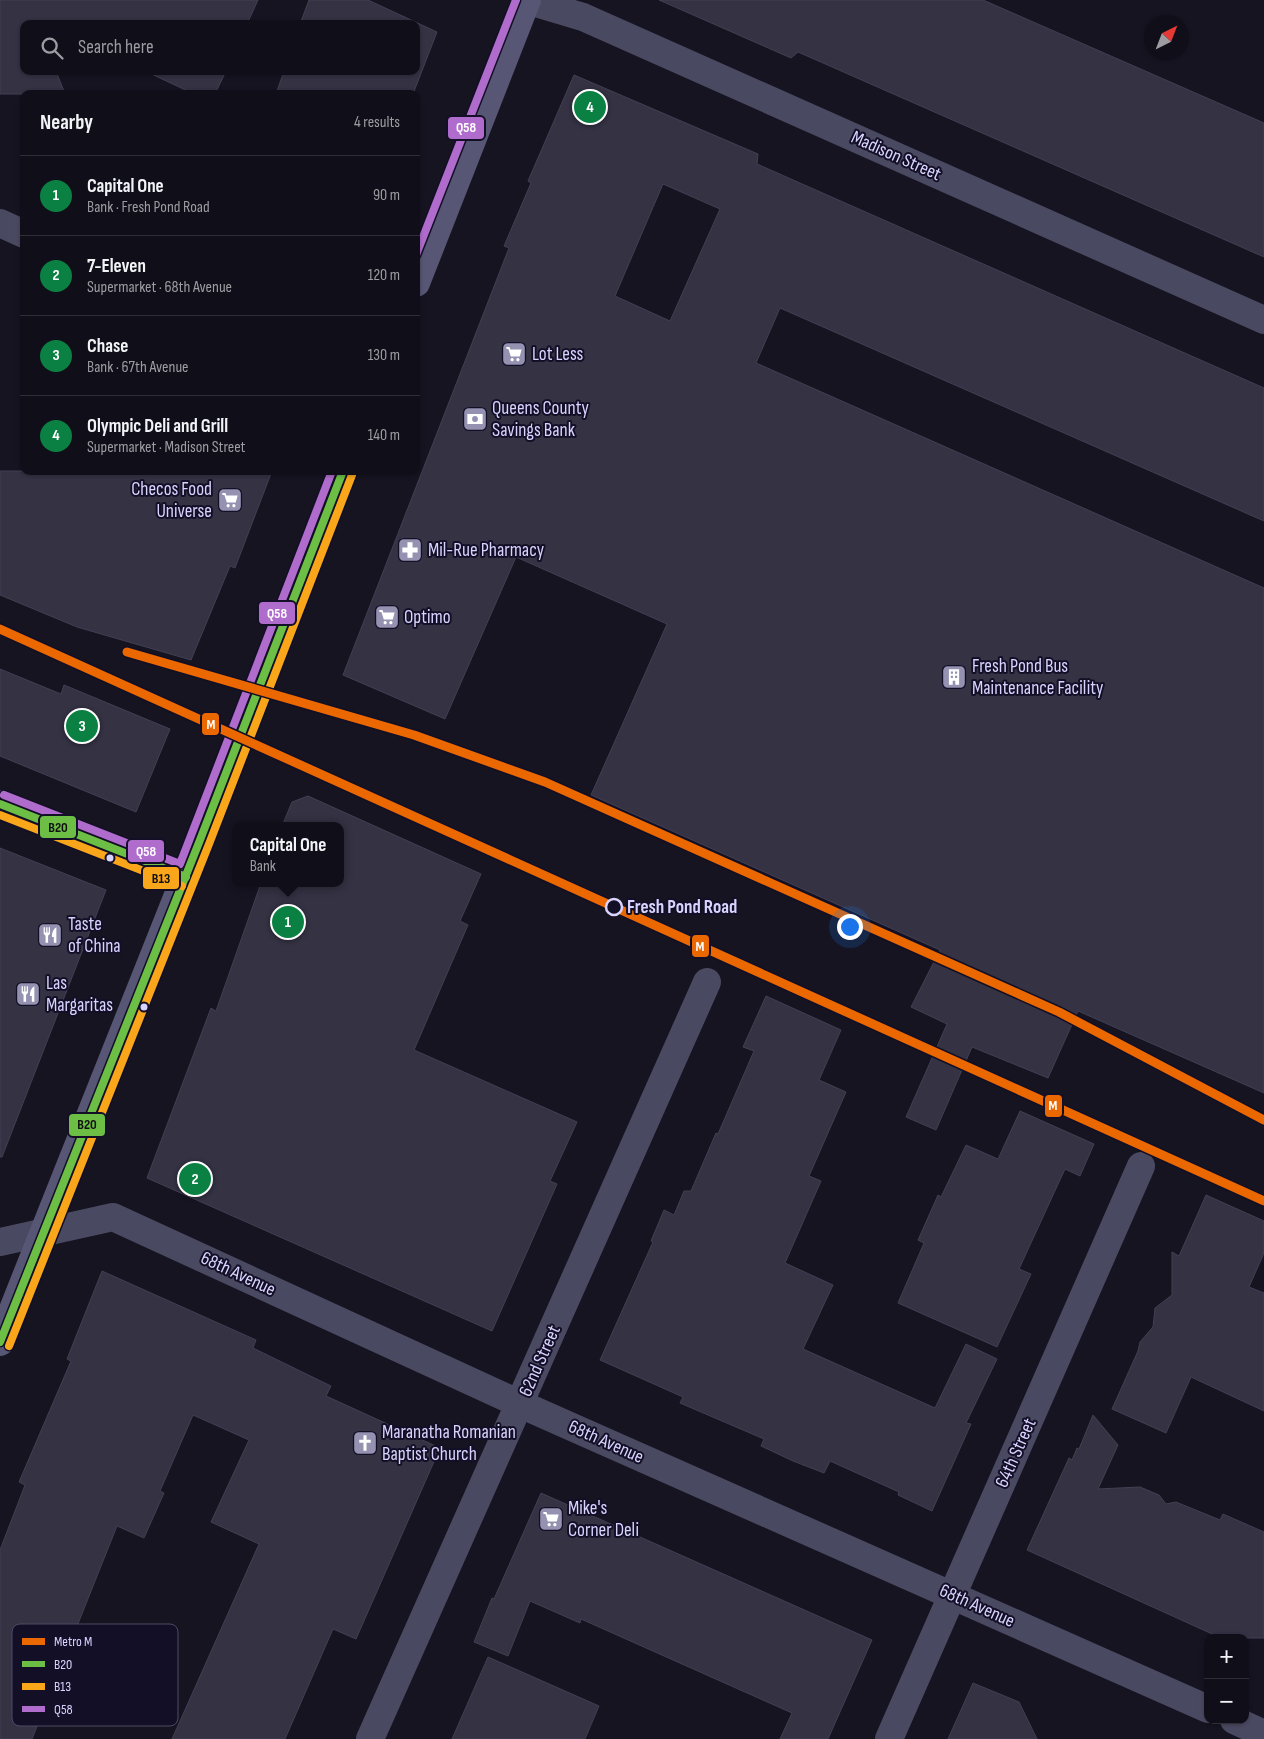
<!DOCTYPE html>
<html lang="en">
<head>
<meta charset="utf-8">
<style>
	body { margin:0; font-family:"Sofia Sans Condensed",sans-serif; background:#191822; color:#f1f3f6 }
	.controls { position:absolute; right:15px; bottom:15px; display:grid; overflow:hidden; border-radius:10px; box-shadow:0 1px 4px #0004 }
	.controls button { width:45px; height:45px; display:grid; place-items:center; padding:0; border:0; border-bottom:1px solid #302f38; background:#100f19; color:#f1f3f6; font:25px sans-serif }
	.compass { position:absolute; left:1144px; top:15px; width:45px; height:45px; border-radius:50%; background:#100f19; box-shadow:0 1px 4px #0004; rotate:42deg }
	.you { position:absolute; left:849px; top:926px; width:18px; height:18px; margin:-12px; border:4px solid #fff; border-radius:50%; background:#1a73e8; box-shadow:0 0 0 8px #1a73e833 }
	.badge { display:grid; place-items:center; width:32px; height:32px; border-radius:50%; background:#0b8043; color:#fff; font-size:16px; font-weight:700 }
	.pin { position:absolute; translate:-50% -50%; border:2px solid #fff; box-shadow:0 1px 5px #0006 }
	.popup { position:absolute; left:232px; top:822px; width:112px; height:65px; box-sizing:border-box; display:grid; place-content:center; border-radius:10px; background:#100f19; filter:drop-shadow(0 1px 4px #0005); font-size:16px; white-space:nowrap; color:#9c9ca2 }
	.popup b { font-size:19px; color:#f1f3f6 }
	.popup::after { content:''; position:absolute; left:50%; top:100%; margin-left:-10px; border:10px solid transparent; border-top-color:#100f19 }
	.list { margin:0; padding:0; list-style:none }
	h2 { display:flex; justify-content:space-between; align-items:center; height:65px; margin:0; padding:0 20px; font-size:21px }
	h2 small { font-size:16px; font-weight:400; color:#9c9ca2 }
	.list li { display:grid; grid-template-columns:32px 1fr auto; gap:15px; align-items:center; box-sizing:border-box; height:80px; padding:0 20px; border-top:1px solid #302f38 }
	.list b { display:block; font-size:19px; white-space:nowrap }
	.list p { margin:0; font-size:16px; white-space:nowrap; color:#9c9ca2 }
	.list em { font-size:16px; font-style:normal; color:#9c9ca2 }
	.icon { flex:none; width:28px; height:28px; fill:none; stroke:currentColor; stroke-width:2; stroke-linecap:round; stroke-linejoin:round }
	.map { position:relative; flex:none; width:1264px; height:1739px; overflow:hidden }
	.search { position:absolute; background:#100f19; box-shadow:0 1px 4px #0004; left:20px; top:20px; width:400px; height:55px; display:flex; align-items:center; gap:12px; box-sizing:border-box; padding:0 18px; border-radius:10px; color:#9c9ca2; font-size:19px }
	.panel { position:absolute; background:#100f19; box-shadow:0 1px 4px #0004; left:20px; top:90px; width:400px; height:385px; border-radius:10px }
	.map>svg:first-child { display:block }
	.building { fill:#343243; stroke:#433f54; fill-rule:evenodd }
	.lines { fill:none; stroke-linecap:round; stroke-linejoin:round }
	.street { stroke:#4a4962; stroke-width:28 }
	.secondary { stroke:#575674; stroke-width:28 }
	.bus-1-casing { stroke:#130f26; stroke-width:11 }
	.bus-2-casing { stroke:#130f26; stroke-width:11 }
	.bus-3-casing { stroke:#130f26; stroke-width:11 }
	.bus-1 { stroke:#6cbe45; stroke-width:8 }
	.bus-2 { stroke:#faa61a; stroke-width:8 }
	.bus-3 { stroke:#b06ccc; stroke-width:8 }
	.metro-1-casing { stroke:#130f26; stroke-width:12 }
	.metro-1 { stroke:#eb6800; stroke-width:9 }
	.bus-dot { fill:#d9d4ff; stroke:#130f26; stroke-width:2 }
	.stop-dot { fill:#130f26; stroke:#d9d4ff; stroke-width:2.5 }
	.labels { text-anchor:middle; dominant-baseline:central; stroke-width:4; stroke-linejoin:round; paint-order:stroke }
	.street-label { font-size:19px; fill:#d9d4ff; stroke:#130f26 }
	.poi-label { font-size:19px; fill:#d9d4ff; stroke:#130f26; text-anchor:start }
	.stop-label { font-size:19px; font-weight:bold; fill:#d9d4ff; stroke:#130f26; text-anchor:start }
	.key { fill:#130f26; stroke:#4e4a67; stroke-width:1 }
	.key-label { font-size:14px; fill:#d9d4ff }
	.line-badge { stroke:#130f26; stroke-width:2 }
	.badge-label { font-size:14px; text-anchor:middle; font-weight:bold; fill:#fff }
	.pale-badge-label { font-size:14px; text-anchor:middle; font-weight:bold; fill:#111 }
</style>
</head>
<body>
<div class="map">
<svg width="1264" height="1739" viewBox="0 0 1264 1739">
	<rect width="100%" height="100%" fill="#161421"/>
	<g class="building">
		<polygon points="0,0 258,0 247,24 42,24 36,21 37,24 24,24 24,71 56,71 65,94 0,94"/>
		<polygon points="309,0 368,0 437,32 413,94 276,94 284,71 416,71 416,24 300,24"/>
		<polygon points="659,0 983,0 1264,123 1264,257 798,52 791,58"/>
		<polygon points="145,71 226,71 215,94 194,94"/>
		<path d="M574,75l184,79 -1,10 507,224v133l-484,-213 -24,55 508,225v505l-186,-82 -30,67 -76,-31 -36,83 -30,-13 41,-93 -36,-17 29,-57 -349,-155 76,-171 -151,-67 -71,162 -102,-44 166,-427 -5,-2 27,-63 -3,-2zM663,184l57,25 -50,112 -55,-25z"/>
		<polygon points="0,471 272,471 235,568 230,566 191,660 77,627 0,595"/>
		<polygon points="0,669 61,694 64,685 170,729 136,812 0,756"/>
		<polygon points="308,796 481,874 460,921 468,925 414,1050 577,1122 550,1181 557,1184 492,1331 147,1178 211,1008 216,1011 261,883 340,883 340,826 282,826 292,802"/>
		<polygon points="0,848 106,890 2,1157 0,1157"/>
		<polygon points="766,996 841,1030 819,1080 846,1092 809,1176 821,1181 785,1263 833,1285 803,1349 935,1408 966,1344 997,1359 966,1423 971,1424 932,1511 898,1495 899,1492 830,1461 824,1473 793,1461 761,1446 764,1439 680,1403 683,1397 600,1360 653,1242 651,1241 664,1210 674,1215 684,1191 691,1191 716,1133 718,1134 754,1051 743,1047"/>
		<polygon points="1020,1111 1094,1144 1080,1176 1065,1169 1019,1269 1031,1274 997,1347 898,1303 924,1243 918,1240 938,1195 941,1197 966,1145 998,1159"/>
		<polygon points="1206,1195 1264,1221 1264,1253 1249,1287 1264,1293 1264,1411 1191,1377 1166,1433 1112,1409 1138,1351 1140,1342 1153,1327 1155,1308 1172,1295 1172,1252 1179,1256"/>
		<polygon points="102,1271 256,1340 253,1348 331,1386 326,1396 440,1448 356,1639 333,1629 285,1739 172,1739 259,1544 211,1522 249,1440 193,1415 160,1491 164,1493 144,1538 117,1526 32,1739 0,1739 0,1550 25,1485 19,1482 71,1361 67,1359"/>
		<polygon points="1093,1415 1118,1445 1098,1489 1140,1487 1159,1495 1166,1504 1176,1502 1220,1520 1223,1514 1264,1532 1264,1638 1221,1638 1027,1550 1069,1458 1072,1460 1077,1448 1079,1449"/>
		<polygon points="541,1493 872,1640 828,1739 780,1739 792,1713 581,1619 580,1623 530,1601 508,1656 474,1642 492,1598 494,1599"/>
		<polygon points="488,1657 599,1706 585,1739 452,1739"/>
		<polygon points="973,1683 1019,1702 1037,1739 948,1739"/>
	</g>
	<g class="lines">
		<g class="street">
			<polyline points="526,0 583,17 1264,320"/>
			<polyline points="0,223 24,234"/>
			<polyline points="0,804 186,877"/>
			<polyline points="0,1242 113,1217 520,1404 1208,1709"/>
			<polyline points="1234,1720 1264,1734"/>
			<polyline points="370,1739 707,982"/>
			<polyline points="889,1739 1141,1166"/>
		</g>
		<g class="secondary">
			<polyline points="416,283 527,0"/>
			<polyline points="0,1342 200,840 343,471"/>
		</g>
		<defs>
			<g id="bus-1">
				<polyline points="0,804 186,877"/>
				<polyline points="0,1342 200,840 343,471"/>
			</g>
			<g id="bus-2">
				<polyline points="0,815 182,886"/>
				<polyline points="9,1346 209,844 352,475"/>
			</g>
			<g id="bus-3">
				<polyline points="416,255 516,0"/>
				<polyline points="4,795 180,864 332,471"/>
			</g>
		</defs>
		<use href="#bus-1" class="bus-1-casing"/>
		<use href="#bus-2" class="bus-2-casing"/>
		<use href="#bus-3" class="bus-3-casing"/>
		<use href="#bus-1" class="bus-1"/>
		<use href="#bus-2" class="bus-2"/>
		<use href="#bus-3" class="bus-3"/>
		<defs>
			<g id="metro-1">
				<polyline points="0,629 1264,1201"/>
				<polyline points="127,652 414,735 545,782 1059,1012 1264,1120"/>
			</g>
		</defs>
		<use href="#metro-1" class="metro-1-casing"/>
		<use href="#metro-1" class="metro-1"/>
	</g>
	<defs>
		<symbol id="supermarket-square" viewBox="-11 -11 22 22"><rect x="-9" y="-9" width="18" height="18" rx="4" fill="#9591b1" stroke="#130f26"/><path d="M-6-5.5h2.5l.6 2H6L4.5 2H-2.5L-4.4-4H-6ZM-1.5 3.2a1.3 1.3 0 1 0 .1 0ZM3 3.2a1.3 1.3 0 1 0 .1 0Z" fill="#fff"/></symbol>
		<symbol id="bank-square" viewBox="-11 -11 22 22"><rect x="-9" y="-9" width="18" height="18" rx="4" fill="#9591b1" stroke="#130f26"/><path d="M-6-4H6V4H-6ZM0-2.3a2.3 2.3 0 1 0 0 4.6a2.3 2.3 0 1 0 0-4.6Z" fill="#fff"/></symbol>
		<symbol id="pharmacy-square" viewBox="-11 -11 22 22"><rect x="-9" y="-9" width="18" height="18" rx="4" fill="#9591b1" stroke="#130f26"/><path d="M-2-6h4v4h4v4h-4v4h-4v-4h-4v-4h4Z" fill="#fff"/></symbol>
		<symbol id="building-square" viewBox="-11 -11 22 22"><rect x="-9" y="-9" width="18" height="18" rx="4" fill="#9591b1" stroke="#130f26"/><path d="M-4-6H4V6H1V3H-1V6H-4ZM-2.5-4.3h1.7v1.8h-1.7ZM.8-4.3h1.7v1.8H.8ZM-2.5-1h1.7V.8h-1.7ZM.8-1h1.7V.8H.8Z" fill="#fff"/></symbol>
		<symbol id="restaurant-square" viewBox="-11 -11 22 22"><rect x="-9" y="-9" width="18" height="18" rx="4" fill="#9591b1" stroke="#130f26"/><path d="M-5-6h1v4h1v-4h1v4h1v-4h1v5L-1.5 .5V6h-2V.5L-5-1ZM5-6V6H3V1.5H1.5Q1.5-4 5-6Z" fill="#fff"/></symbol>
		<symbol id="church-square" viewBox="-11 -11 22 22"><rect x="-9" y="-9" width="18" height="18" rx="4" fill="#9591b1" stroke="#130f26"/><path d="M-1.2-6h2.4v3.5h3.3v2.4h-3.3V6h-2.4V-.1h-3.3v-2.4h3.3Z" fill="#fff"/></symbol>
	</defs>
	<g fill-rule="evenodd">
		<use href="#supermarket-square" x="500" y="340" width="28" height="28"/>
		<use href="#bank-square" x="461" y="405" width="28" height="28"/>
		<use href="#supermarket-square" x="216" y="486" width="28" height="28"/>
		<use href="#pharmacy-square" x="396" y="536" width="28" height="28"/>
		<use href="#supermarket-square" x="373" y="603" width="28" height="28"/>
		<use href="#building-square" x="940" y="663" width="28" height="28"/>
		<use href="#restaurant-square" x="36" y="921" width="28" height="28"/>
		<use href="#restaurant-square" x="14" y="980" width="28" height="28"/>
		<use href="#church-square" x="351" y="1429" width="28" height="28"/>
		<use href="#supermarket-square" x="537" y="1505" width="28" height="28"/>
	</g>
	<g class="bus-dot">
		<circle cx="110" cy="858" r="4.5"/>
		<circle cx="144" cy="1007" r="4.5"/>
	</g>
	<circle class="stop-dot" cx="614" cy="907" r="8"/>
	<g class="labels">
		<g class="street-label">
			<text transform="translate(896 156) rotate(24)">Madison Street</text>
			<text transform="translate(238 1274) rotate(25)">68th Avenue</text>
			<text transform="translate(540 1361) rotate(-66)">62nd Street</text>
			<text transform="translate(606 1442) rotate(24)">68th Avenue</text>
			<text transform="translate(1016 1453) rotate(-66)">64th Street</text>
			<text transform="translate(977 1606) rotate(24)">68th Avenue</text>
		</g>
		<g class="poi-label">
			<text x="532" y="354">Lot Less</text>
			<text x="492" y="408">Queens County<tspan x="492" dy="22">Savings Bank</tspan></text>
			<text x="212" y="489" text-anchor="end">Checos Food<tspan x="212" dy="22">Universe</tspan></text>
			<text x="428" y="550">Mil-Rue Pharmacy</text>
			<text x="404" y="617">Optimo</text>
			<text x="972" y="666">Fresh Pond Bus<tspan x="972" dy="22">Maintenance Facility</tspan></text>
			<text x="68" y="924">Taste<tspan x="68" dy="22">of China</tspan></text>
			<text x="46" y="983">Las<tspan x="46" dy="22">Margaritas</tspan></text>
			<text x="382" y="1432">Maranatha Romanian<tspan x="382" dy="22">Baptist Church</tspan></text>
			<text x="568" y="1508">Mike's<tspan x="568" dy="22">Corner Deli</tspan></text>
		</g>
		<g class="stop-label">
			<text x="627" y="907">Fresh Pond Road</text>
		</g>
	</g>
	<rect x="12" y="1624" width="166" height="102" rx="8" class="key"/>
	<rect x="22" y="1638" width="23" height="7" fill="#eb6800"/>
	<rect x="22" y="1661" width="23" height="6" fill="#6cbe45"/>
	<rect x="22" y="1683" width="23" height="7" fill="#faa61a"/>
	<rect x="22" y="1706" width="23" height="6" fill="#b06ccc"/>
	<g class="key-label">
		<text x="54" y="1646">Metro M</text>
		<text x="54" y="1669">B20</text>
		<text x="54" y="1691">B13</text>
		<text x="54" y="1714">Q58</text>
	</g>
	<g class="line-badge">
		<rect x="447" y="116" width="38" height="24" rx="5" fill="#b06ccc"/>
		<rect x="258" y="601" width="38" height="24" rx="5" fill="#b06ccc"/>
		<rect x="201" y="712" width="19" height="24" rx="5" fill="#eb6800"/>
		<rect x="39" y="815" width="38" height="24" rx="5" fill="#6cbe45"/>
		<rect x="127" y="839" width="38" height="24" rx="5" fill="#b06ccc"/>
		<rect x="142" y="866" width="38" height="24" rx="5" fill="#faa61a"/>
		<rect x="691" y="934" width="19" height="24" rx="5" fill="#eb6800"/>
		<rect x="1044" y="1094" width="19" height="24" rx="5" fill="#eb6800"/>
		<rect x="68" y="1113" width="38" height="24" rx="5" fill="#6cbe45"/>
	</g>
	<g class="badge-label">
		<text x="466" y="132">Q58</text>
		<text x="277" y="618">Q58</text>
		<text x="211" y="729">M</text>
		<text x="146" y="856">Q58</text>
		<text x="700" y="951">M</text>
		<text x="1053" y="1110">M</text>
	</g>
	<g class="pale-badge-label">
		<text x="58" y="832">B20</text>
		<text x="161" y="883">B13</text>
		<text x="87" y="1129">B20</text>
	</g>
</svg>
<div class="controls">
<button>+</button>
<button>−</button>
</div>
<svg class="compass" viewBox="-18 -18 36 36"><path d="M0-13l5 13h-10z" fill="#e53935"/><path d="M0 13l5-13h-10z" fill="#9c9ca2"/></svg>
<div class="you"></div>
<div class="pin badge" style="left:288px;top:922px">1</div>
<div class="popup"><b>Capital One</b>Bank</div>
<div class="pin badge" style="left:195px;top:1179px">2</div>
<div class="pin badge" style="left:82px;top:726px">3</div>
<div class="pin badge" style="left:590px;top:107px">4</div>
<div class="search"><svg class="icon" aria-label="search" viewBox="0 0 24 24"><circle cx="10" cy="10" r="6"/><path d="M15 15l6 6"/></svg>Search here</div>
<section class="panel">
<h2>Nearby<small>4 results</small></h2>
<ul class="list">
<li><span class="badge">1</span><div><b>Capital One</b><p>Bank · Fresh Pond Road</p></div><em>90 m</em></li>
<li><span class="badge">2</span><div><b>7-Eleven</b><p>Supermarket · 68th Avenue</p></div><em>120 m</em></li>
<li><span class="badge">3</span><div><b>Chase</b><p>Bank · 67th Avenue</p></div><em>130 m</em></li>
<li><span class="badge">4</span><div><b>Olympic Deli and Grill</b><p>Supermarket · Madison Street</p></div><em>140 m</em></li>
</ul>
</section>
</div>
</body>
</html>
